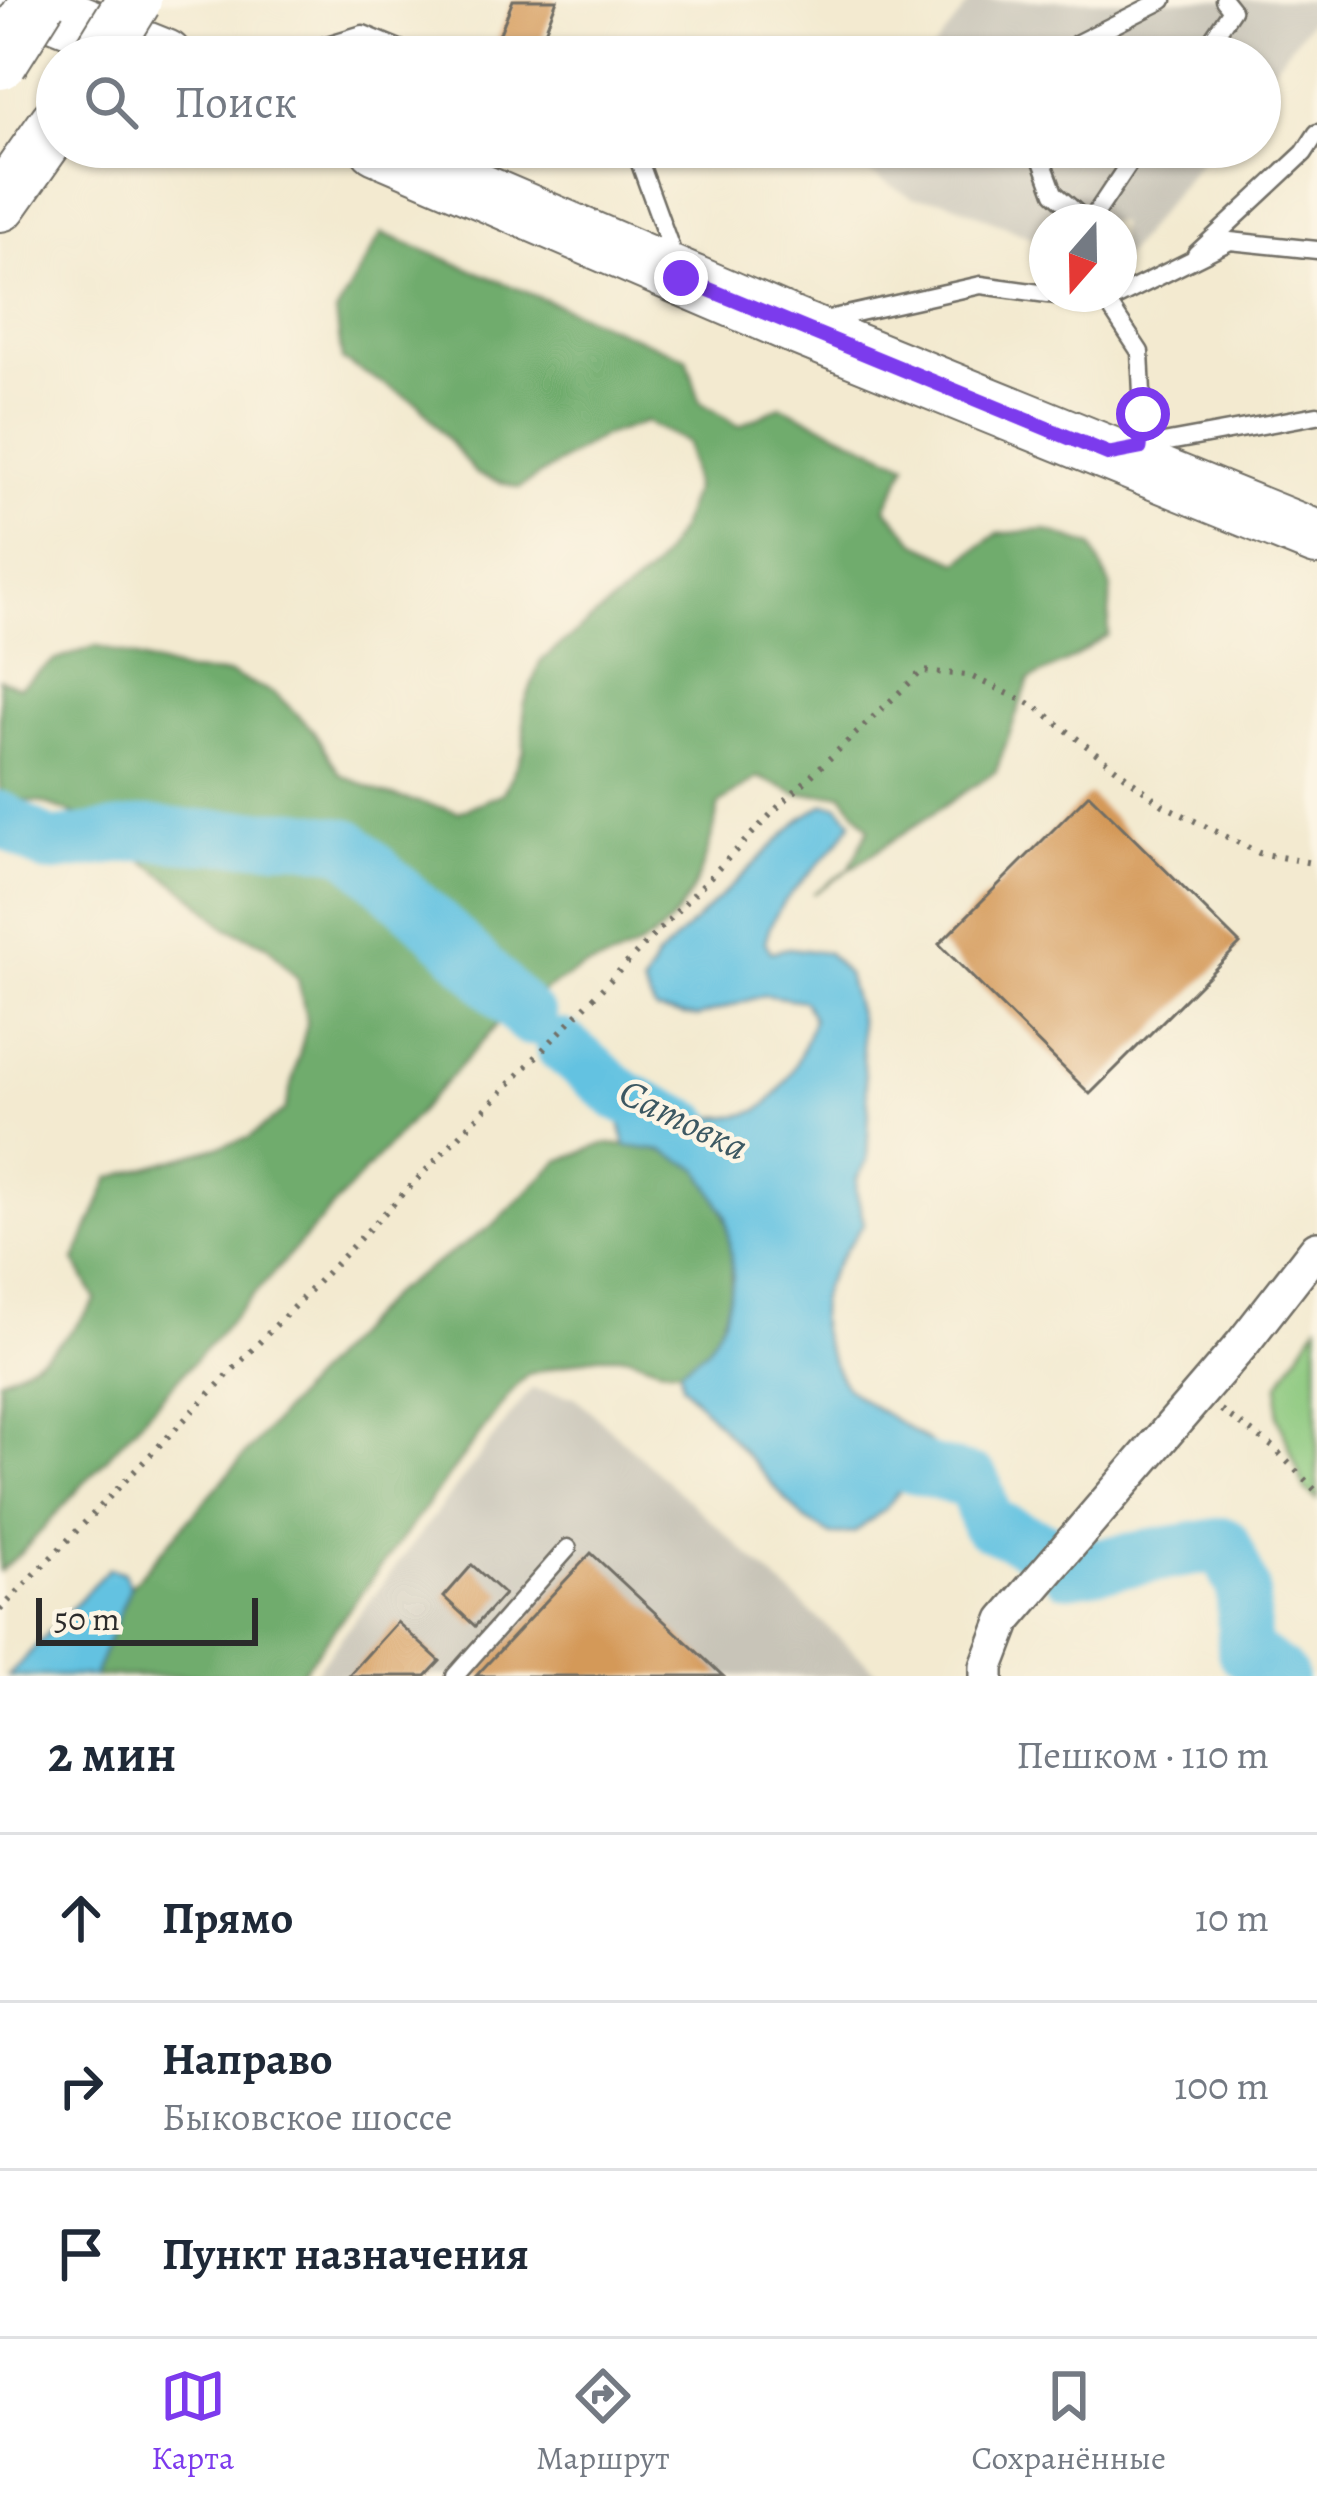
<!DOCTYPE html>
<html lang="ru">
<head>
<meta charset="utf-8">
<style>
	body { margin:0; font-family:Alegreya,serif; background:#f2f2f3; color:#1f2937 }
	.compass { position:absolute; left:1029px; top:204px; width:108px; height:108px; border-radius:50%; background:#fff; box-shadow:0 3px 9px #0004; rotate:200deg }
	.scale { position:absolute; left:36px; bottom:30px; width:222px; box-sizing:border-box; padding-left:12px; border:6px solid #2b2b2b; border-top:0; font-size:33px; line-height:42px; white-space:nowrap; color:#2b2b2b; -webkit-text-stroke:9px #fcf5e5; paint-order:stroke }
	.stop { position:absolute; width:36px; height:36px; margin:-27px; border:9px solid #7c3aed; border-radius:50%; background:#fff }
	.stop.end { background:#7c3aed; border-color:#fff; box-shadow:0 3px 12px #0008 }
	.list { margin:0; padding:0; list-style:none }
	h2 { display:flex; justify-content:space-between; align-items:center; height:156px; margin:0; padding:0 48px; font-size:51px }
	h2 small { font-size:39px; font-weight:400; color:#747a83 }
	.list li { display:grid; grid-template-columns:78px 1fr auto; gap:36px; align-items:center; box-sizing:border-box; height:168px; padding:0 48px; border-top:3px solid #e0e1e3 }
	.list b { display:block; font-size:45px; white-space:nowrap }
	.list p { margin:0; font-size:39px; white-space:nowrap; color:#747a83 }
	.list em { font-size:39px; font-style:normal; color:#747a83 }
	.icon { flex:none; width:66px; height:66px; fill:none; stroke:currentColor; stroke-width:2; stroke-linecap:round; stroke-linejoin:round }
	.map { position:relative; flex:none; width:1317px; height:1676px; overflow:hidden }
	.search { position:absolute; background:#fff; box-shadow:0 3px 9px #0004; left:36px; right:36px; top:36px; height:132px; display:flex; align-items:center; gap:30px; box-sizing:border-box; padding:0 42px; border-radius:66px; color:#747a83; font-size:45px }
	.sheet { height:660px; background:#fff }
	nav { display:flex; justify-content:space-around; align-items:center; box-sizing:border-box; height:168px; border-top:3px solid #e0e1e3; background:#fff; font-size:33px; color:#747a83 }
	nav a { display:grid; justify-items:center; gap:6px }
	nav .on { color:#7c3aed }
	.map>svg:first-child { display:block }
	.industrial { fill:#c8c4b8 }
	.green { fill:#8bc87e; stroke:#5b7a54; stroke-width:3 }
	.forest { fill:#70ac6d; stroke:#4e6c4c; stroke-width:3 }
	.water { fill:#63c2e1; stroke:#477686; stroke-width:3 }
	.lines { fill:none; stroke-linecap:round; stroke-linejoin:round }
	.river { stroke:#63c2e1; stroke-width:54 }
	.building { fill:#d49959 }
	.service-casing { stroke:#716e65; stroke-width:21 }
	.minor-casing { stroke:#716e65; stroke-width:38 }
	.primary-casing { stroke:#716e65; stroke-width:58 }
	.path { stroke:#716e65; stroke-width:6; stroke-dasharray:3 9; stroke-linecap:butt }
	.service { stroke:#fff; stroke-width:16 }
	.minor { stroke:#fff; stroke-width:33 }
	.primary { stroke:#fff; stroke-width:54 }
	.primary-bridge-casing { stroke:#716e65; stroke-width:58; stroke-linecap:butt }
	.primary-bridge { stroke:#fff; stroke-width:54 }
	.route { stroke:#7c3aed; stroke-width:15 }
	.labels { text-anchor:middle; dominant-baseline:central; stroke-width:9; stroke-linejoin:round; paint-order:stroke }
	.water-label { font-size:39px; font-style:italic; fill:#3c5862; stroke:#fcf5e5 }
</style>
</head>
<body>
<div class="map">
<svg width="1317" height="1676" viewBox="0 0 1317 1676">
	<rect width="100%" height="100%" fill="#fcf5e5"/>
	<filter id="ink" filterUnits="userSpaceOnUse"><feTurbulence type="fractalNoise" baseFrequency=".00833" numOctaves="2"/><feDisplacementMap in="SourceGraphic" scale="24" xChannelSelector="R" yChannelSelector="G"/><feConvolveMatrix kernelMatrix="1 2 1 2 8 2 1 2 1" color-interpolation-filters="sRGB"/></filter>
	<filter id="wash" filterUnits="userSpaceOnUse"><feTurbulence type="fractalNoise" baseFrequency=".004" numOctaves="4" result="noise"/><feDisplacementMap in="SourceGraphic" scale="48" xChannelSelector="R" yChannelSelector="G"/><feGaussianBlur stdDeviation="2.7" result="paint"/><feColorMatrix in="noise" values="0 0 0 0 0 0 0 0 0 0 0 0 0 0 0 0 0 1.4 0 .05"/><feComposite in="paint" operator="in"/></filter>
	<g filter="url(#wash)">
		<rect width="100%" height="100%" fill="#f3ead0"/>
		<g class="industrial">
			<polygon points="972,0 1317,0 1317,12 1260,85 1260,57 928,57"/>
			<polygon points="847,147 1211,147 1123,258 1119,259 1119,222 1047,222 1047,244 944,200 913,198 839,156"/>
			<polygon points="531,1389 575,1397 881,1676 312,1676"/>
		</g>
		<polygon class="green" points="1317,1325 1317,1500 1305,1490 1278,1416 1279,1384"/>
		<g class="forest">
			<path d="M382,233l305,125 13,44 39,24 42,-20 126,58 -21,44 31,35 42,19 38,-28 48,-4 47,16 19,42 -3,47 -38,25 -41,20 -33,91 -183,123 36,-25 20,-41 -27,-34h-44l-40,-17 -39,27c-13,64 -30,123 -97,151 -14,7 -30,9 -44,16 -25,13 -49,30 -73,45l-483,536 -22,19v-192c45,-19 68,-40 96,-79l-21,-39 35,-83 139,-40 36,-28 22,-86 -9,-45 -31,-34 -42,-18 -31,-30 -109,-79 -42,-15 -43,-5v-119l19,8 35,-26 42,-15 89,26 45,2 46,20 37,36 27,44 44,20 75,18 44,-19 21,-43v-44l16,-44 113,-92 26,-40 15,-42 -7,-46 -41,-20 -46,15 -81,51 -43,-14 -57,-70 -77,-44 -6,-47z"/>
			<path d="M604,1144c29,2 77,5 97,27 38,44 41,128 8,175 -7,9 -19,16 -29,23l-21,-2 -30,-11h-31l-70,18 -13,13 -216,289h-205l36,-89 188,-216 74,-78 101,-68 66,-64z"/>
		</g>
		<g class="water">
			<path d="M825,804l13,2 14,15c-24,45 -75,69 -87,121l6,10 18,-4 39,5 19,21 12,44 10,95 -2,48 -10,17 -1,13 8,32c-31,48 -62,74 -34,133 5,11 9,24 18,32 28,25 64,38 92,63l-1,11 -34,22 -20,25 -31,24 -23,2 -28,-17 -121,-134 -2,-15 27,-20 17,-31 9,-40 -7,-63 -27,-46 -36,-18 -37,-5 -6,-24 2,-26c34,-2 42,12 72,19 15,4 54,2 66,-6 28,-19 44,-60 53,-90l-9,-18 -40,-6 -67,22 -41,-6 -13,-25 13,-27 147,-142z"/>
			<polygon points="109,1568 124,1573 130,1587 94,1676 8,1676"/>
		</g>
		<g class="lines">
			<g class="river">
				<polyline points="0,818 49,846 148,833 202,837 296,837 347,845 449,938 530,1019"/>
				<polyline points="562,1046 622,1096 689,1128"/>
				<polyline points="863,1443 896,1463 974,1482 987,1523 1045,1549"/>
				<polyline points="1068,1570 1224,1544 1243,1589 1244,1651 1280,1676"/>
			</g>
		</g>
		<g id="blocks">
			<g class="building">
				<polygon points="513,0 557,0 535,57 507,57 493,51"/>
				<polygon points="1089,794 1240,944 1090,1094 939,944"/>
				<polygon points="591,1553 723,1676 476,1676"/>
				<polygon points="472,1565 504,1594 475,1626 444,1597"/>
				<polygon points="397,1622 440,1661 426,1676 348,1676"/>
			</g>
		</g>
	</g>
	<g filter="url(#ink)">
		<use href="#blocks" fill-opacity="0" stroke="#716e65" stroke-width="3"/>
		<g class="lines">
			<defs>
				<g id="service">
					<polyline points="287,57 363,34 419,57"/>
					<polyline points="1063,57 1078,43 1163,0"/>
					<polyline points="1200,57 1232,10 1224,0"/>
					<polyline points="634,147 675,260"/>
					<polyline points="1037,147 1054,193 1087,222"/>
					<polyline points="1090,222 1140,147"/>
					<polyline points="1196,254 1304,153 1317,133"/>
					<polyline points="1049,294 1107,302 1140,352 1143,414 1140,448"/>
					<polyline points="1106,294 1107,302 1230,241 1317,250"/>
					<polyline points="824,320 981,285 1047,294"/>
					<polyline points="1141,447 1317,415"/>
					<polyline points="455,1676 568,1548"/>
				</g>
				<polyline id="minor" points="987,1676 987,1667 1005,1620 1243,1343 1317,1248"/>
				<g id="primary">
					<polyline points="23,0 165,57"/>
					<polyline points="377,147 794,326 1317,538"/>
					<polyline points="0,204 57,123"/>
				</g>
			</defs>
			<use href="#service" class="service-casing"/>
			<use href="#minor" class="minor-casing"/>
			<use href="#primary" class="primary-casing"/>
			<g class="path">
				<polyline points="1221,1410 1273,1447 1317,1492"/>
				<polyline points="0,1610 777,808 922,671 968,675 1035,706 1163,805 1259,853 1317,864"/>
			</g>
			<use href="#service" class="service"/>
			<use href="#minor" class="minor"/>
			<use href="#primary" class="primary"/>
			<defs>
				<g id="primary-bridge">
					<polyline points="99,57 134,0"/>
					<polyline points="0,62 39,0"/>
				</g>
			</defs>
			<use href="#primary-bridge" class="primary-bridge-casing"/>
			<use href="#primary-bridge" class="primary-bridge"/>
		</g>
	</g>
	<g class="lines" filter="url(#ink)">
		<polyline class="route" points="681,278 1109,454 1140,448 1143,414"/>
	</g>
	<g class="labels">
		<g class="water-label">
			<text transform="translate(684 1119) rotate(26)">Сатовка</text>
		</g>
	</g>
</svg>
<svg class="compass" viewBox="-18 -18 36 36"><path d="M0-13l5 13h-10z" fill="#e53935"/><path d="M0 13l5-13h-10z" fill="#747a83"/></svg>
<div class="scale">50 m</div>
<div class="stop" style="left:1143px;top:414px"></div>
<div class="stop end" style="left:681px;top:278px"></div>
<div class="search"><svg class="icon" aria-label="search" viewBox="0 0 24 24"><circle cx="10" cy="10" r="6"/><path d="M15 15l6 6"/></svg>Поиск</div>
</div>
<section class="sheet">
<h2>2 мин<small>Пешком · 110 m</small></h2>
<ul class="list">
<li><svg class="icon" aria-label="ahead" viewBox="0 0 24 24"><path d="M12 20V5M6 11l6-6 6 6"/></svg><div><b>Прямо</b></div><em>10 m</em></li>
<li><svg class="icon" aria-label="right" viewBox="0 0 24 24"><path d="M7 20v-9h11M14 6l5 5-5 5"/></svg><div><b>Направо</b><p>Быковское шоссе</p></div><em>100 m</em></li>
<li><svg class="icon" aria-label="arrive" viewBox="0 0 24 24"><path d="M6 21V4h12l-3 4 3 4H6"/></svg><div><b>Пункт назначения</b></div></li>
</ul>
</section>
<nav>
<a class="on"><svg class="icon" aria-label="map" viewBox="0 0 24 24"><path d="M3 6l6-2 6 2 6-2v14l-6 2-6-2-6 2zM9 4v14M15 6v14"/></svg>Карта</a>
<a><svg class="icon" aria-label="directions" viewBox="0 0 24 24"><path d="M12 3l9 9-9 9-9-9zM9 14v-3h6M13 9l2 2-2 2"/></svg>Маршрут</a>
<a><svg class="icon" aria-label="saved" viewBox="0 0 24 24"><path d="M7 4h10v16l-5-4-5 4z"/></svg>Сохранённые</a>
</nav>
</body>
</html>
